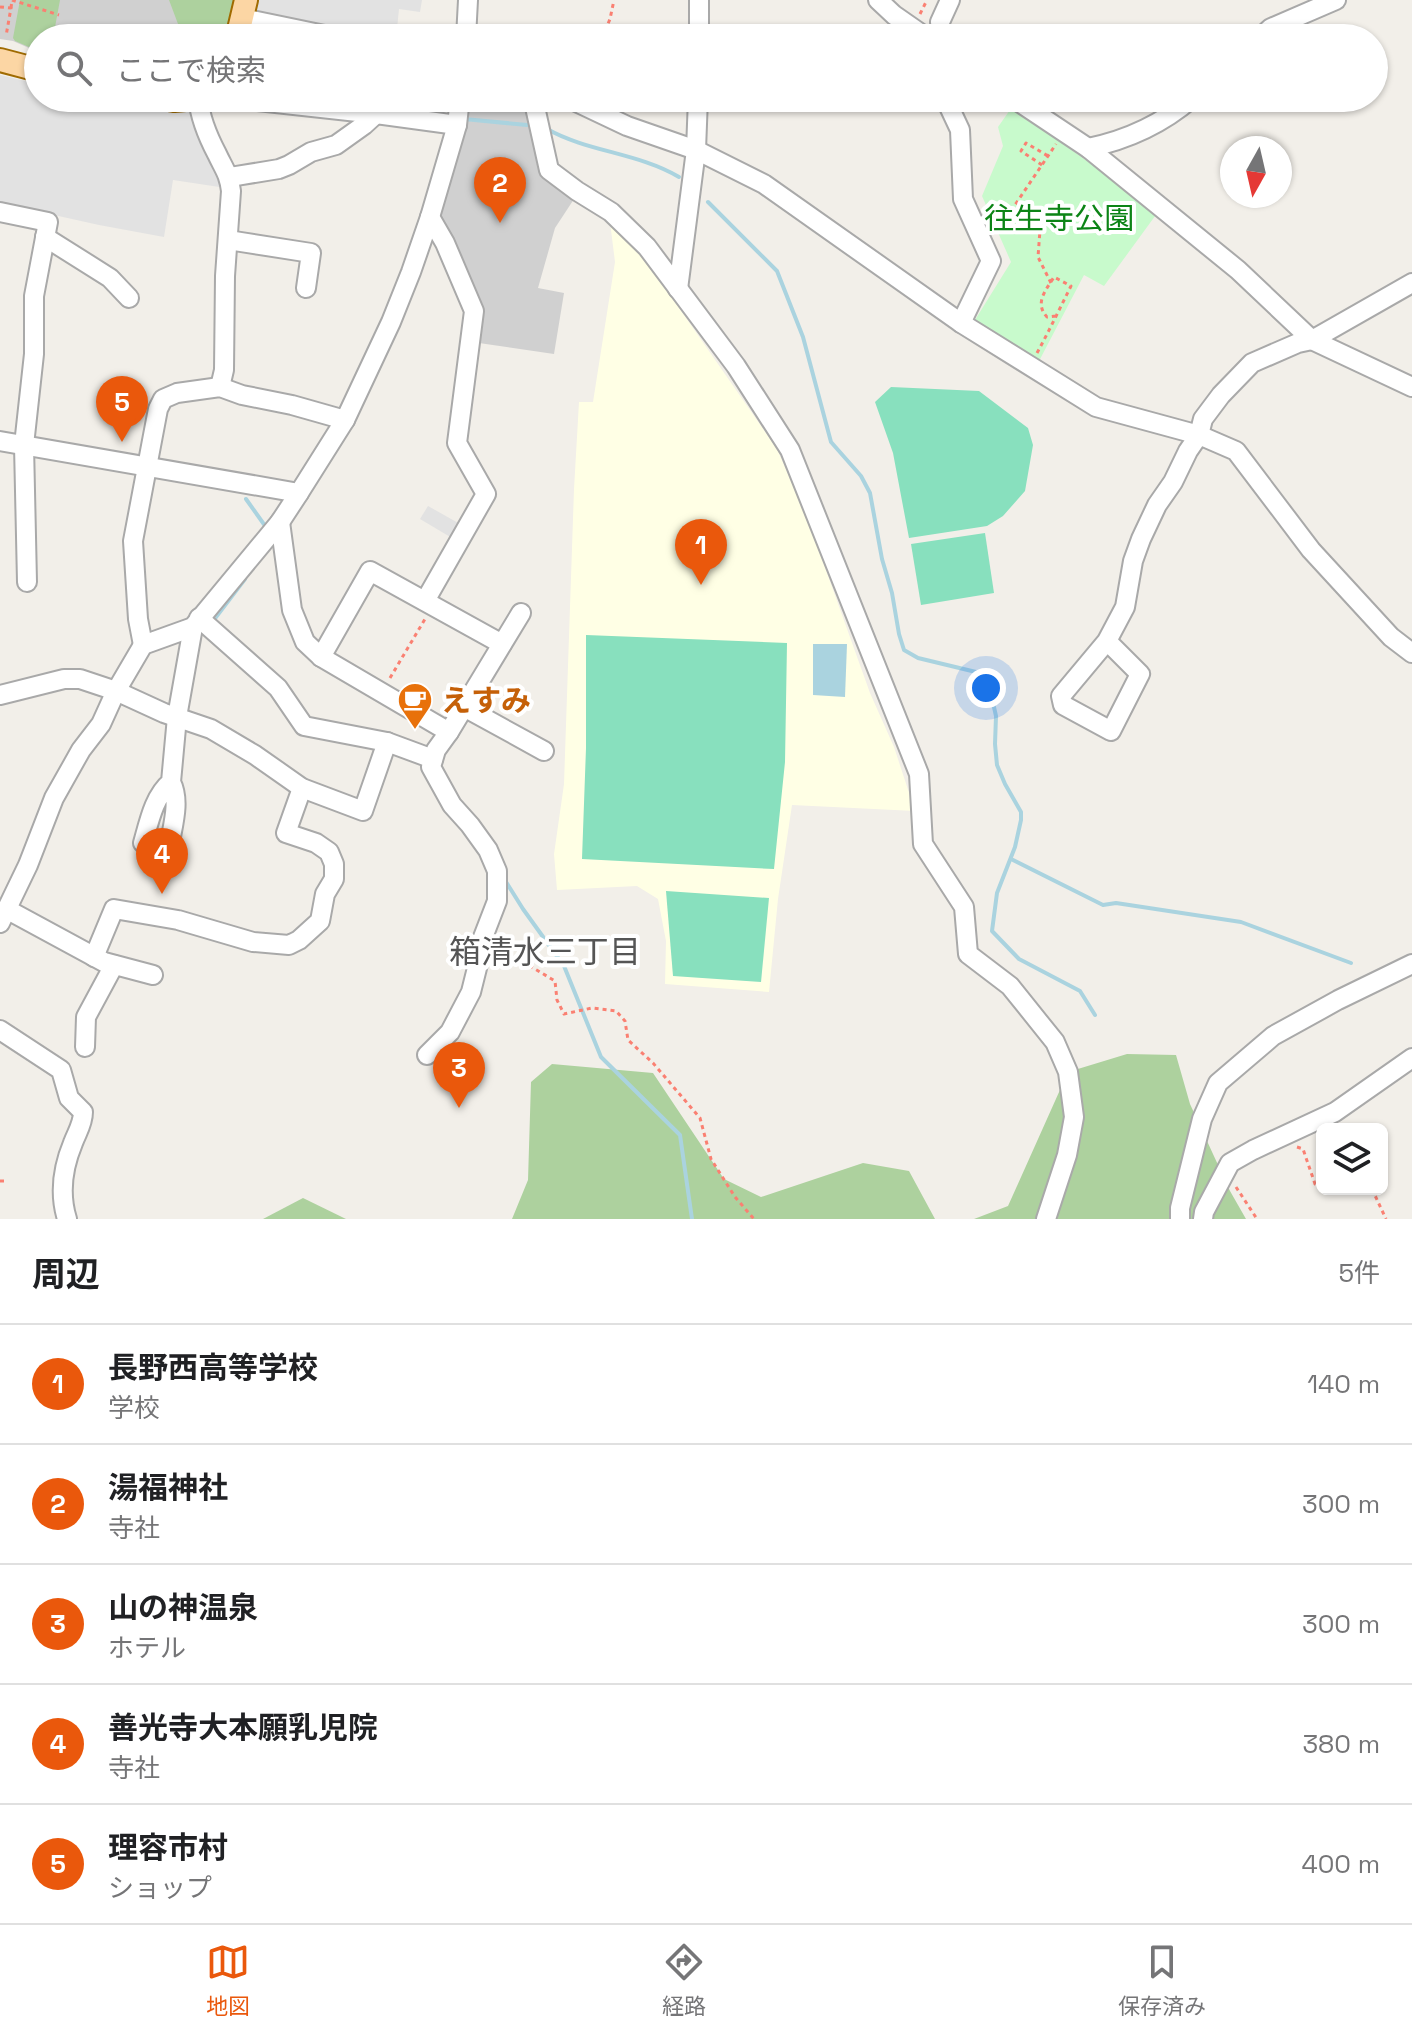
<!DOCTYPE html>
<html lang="ja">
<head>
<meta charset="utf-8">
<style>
	body { margin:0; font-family:"Space Grotesk","Noto Sans JP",sans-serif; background:#f2f2f2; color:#202124 }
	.controls { position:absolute; right:24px; bottom:24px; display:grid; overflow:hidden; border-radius:12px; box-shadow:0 2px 6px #0004 }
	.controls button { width:72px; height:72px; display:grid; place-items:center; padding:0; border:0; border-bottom:2px solid #e0e0e0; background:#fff; color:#202124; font:40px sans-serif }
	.compass { position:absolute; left:1220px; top:136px; width:72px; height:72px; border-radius:50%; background:#fff; box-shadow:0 2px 6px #0004; rotate:188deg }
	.you { position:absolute; left:986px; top:688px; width:28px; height:28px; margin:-20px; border:6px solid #fff; border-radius:50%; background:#1a73e8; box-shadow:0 0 0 12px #1a73e833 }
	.badge { display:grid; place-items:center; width:52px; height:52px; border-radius:50%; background:#ea580c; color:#fff; font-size:26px; font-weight:700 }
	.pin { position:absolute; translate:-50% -66px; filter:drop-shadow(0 2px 4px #0008) }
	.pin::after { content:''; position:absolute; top:42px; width:28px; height:24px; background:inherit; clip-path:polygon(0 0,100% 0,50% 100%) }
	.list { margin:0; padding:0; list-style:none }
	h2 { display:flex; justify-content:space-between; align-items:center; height:104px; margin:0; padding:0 32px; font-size:34px }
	h2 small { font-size:26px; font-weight:400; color:#757577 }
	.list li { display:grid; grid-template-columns:52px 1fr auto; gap:24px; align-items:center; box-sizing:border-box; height:120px; padding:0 32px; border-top:2px solid #e0e0e0 }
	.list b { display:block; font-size:30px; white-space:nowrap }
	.list p { margin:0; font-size:26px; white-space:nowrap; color:#757577 }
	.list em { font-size:26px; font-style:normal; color:#757577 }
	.icon { flex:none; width:44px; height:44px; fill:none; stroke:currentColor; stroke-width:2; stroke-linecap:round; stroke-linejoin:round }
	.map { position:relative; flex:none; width:1412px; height:1219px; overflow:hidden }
	.search { position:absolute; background:#fff; box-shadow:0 2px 6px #0004; left:24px; right:24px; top:24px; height:88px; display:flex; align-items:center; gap:20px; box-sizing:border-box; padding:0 28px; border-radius:44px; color:#757577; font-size:30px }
	.sheet { height:704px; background:#fff }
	nav { display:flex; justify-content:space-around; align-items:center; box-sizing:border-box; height:112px; border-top:2px solid #e0e0e0; background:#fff; font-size:22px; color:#757577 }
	nav a { display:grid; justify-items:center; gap:4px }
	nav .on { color:#ea580c }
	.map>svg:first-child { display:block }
	.education { fill:#ffffe5 }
	.religious { fill:#d0d0d0 }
	.forest { fill:#add19e }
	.park { fill:#c8facc }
	.pitch { fill:#88e0be }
	.parking { fill:#e2e2e2 }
	.water { fill:#aad3df }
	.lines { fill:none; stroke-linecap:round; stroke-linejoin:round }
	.stream { stroke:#aad3df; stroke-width:4 }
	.minor-casing { stroke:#a9a9a9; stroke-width:22 }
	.major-casing { stroke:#a06b00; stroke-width:26 }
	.path { stroke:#fa8072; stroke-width:3; stroke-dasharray:4 4; stroke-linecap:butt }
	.minor { stroke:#fff; stroke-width:18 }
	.major { stroke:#fcd6a4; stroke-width:22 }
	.labels { text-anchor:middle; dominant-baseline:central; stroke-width:8; stroke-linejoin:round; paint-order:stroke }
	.park-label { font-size:30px; fill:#0c8416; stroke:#fff }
	.food-label { font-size:30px; font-weight:bold; fill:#c56008; stroke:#fff; text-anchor:start }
	.neighbourhood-label { font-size:32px; fill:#555; stroke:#fff }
</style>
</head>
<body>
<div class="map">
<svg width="1412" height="1219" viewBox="0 0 1412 1219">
	<rect width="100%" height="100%" fill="#f2efe9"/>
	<polygon class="education" points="610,222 645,259 777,449 808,520 870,693 894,747 915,811 792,805 778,899 769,992 665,984 666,941 658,899 637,886 557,890 554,854 564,784 574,489 579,402 593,402 615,262"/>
	<g class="religious">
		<polygon points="0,0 236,0 229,38 38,38 38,52 13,41 0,39"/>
		<polygon points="466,98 528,98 545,172 576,196 555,228 538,288 564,293 554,354 479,343 483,313 438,217"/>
	</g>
	<g class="forest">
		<polygon points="20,0 60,0 53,38 38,38 38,51 15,41 13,38"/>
		<polygon points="169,0 235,0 227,38 181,38 181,32"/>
		<polygon points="1127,1054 1176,1055 1190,1104 1230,1191 1246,1219 974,1219 1008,1206 1068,1072"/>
		<polygon points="552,1064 653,1073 724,1179 761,1197 863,1163 909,1171 935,1219 512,1219 528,1180 531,1082"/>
		<polygon points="303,1198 346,1219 263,1219"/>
	</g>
	<polygon class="park" points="1012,107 1158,212 1104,286 1084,275 1038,363 970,328 1011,262 982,196 1003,146 998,127"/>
	<g class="pitch">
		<polygon points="891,387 979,391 1028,428 1033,445 1025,491 1003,516 987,526 909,538 893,453 875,402"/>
		<polygon points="985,533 994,593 921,605 911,544"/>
		<polygon points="586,635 787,643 785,762 774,869 582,859 586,748"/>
		<polygon points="666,891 769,898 761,982 673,976"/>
	</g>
	<g class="parking">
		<polygon points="255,0 422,0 420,12 399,9 396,38 374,38 338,33 252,13"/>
		<polygon points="0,75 38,84 38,98 103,98 170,112 195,112 226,188 173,180 164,237 99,225 0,203"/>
		<polygon points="428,506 460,524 452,538 420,519"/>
	</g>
	<polygon class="water" points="813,644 847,644 845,697 813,695"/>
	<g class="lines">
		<g class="stream">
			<polyline points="464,119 527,125"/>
			<path d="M547,129c41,23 92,24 132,48"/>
			<polyline points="708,202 777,271 803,337 831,442 861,476 870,493 882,559 892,593 899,634 904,650 918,658 976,672 985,679 991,694 996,716 995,744 997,765 1005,784 1021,812 1021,820 1015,847 997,893 992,931 1019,959 1080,991 1095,1015"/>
			<polyline points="246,499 268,530"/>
			<polyline points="215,622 213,621 245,579"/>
			<polyline points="1011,859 1103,905 1116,903 1241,922 1351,963"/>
			<polyline points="503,877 523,909 564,966 601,1057 680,1135 692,1219"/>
		</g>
		<defs>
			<g id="minor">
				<polyline points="878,0 894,15 927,38"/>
				<polyline points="242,18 339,38"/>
				<polyline points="940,22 950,0"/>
				<polyline points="466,38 468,0"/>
				<polyline points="699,38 699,0"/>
				<polyline points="1260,38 1271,28 1336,0"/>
				<path d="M198,98c2,19 10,39 19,56 7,15 12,20 14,37l-6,85 -1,94 -4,17"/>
				<polyline points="230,98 376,114 457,125"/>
				<polyline points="533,98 549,170 577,191 611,212 647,247 736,366 790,450 919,774 923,844 964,907 968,954 1010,986 1055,1042 1068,1072 1074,1117 1067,1155 1046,1219"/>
				<polyline points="568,98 627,126 696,150 764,184 961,323 1096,407 1199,435 1236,451 1311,550 1391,637 1412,653"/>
				<polyline points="945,98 960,130 963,199 991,261 961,323"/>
				<polyline points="1013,98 1088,148 1238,270 1312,340 1412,387"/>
				<path d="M1088,148c39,-8 73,-23 104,-50"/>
				<polyline points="230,177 279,169 289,165 311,152 336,145 364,125 376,114"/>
				<polyline points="0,212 48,222 34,296 34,354 24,445 27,582"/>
				<polyline points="45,237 110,278 129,298"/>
				<polyline points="228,240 311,253 306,288"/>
				<polyline points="678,289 696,150 698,98"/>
				<polyline points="0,441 299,493 345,420 391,322 411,272 430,217 457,125 460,98"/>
				<polyline points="280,522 292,610 305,642 321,657 449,732 436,750 431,767 452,805 470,825 488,850 497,871 497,901 480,945 480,956 471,992 450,1032 427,1055"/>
				<polyline points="425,601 486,494 457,443 474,311 445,243 430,217"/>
				<polyline points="199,618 278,688 304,726 387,742 433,759"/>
				<polyline points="1107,641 1140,674 1111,731 1063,705 1061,696 1107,641 1125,607 1133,561 1141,539 1157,505 1173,482 1188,451 1199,435 1203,419 1221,395 1252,363 1298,343 1312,340 1412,283"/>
				<polyline points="143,645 138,619 133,541 158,409 163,399 177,393 220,387 242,395 292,405 345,420"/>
				<polyline points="321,657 370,571 502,644"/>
				<polyline points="0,695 64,679 80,679 116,691 164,713 211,729 255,755 302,788 363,811 387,742"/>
				<polyline points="464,707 544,751"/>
				<polyline points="449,732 521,613"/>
				<path d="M171,782c-17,14 -22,40 -28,61l26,5c3,-21 12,-46 2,-66l6,-65 16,-90"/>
				<polyline points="8,910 104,962 153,975"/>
				<polyline points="0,923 28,865 54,798 81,750 101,724 116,691 143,645 193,627 280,522 299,493"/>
				<polyline points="94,957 114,909 178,920 253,942 289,945 299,940 320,921 325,894 334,879 334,864 329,852 316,843 286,833 302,788"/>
				<path d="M0,1030l61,40 8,28 14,14c0,12 -6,20 -10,31 -10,24 -14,50 -6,76"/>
				<polyline points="85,1047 86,1017 114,965"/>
				<polyline points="1180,1219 1180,1208 1202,1119 1218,1083 1273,1036 1338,1000 1412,964"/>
				<polyline points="1203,1219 1204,1212 1230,1163 1253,1150 1335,1112 1412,1058"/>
			</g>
			<g id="major">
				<polyline points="237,38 246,0"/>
				<polyline points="0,60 38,70"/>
				<polyline points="163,98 174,100 197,98"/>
			</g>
		</defs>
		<use href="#minor" class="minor-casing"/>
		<use href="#major" class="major-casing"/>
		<g class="path">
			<polyline points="0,7 11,8 6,36"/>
			<polyline points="11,8 12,0 59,15"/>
			<polyline points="920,14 927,0"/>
			<polyline points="602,38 610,19 614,0"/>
			<polyline points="1042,165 1021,151 1026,143 1048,156"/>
			<polyline points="1051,283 1038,257 1040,230 1016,213 1013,208 1056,144"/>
			<path d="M1037,353c12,-22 23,-45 34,-67l-17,-9c-8,13 -20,26 -7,40l9,-1"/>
			<polyline points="390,678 425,619"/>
			<polyline points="495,945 555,981 557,1000 564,1014 592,1008 616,1011 625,1021 628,1040 653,1063 700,1118 711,1159 735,1197 754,1219"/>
			<polyline points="1297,1147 1303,1149 1315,1184 1322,1188"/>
			<polyline points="0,1181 5,1181"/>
			<polyline points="1236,1187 1257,1219"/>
			<polyline points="1325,1189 1330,1189"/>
			<polyline points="1372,1189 1386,1219"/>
		</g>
		<use href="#minor" class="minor"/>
		<use href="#major" class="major"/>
	</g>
	<defs>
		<symbol id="cafe-pin" viewBox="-11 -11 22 30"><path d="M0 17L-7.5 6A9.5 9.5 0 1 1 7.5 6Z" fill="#e8710a" stroke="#fff"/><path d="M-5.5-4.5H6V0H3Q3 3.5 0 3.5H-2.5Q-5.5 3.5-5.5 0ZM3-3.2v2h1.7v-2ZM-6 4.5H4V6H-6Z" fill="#fff"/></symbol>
	</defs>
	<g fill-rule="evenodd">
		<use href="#cafe-pin" x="395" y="680" width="40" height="54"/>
	</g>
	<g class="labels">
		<g class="park-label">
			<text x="1059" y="218">往生寺公園</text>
		</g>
		<g class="food-label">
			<text x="441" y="700">えすみ</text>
		</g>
		<g class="neighbourhood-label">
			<text x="545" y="952">箱清水三丁目</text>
		</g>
	</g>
</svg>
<div class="controls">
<button><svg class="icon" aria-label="layers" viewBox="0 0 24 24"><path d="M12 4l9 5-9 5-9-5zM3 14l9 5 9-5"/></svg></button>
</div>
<svg class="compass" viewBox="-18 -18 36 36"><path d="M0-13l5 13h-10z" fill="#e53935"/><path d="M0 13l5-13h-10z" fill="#757577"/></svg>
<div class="you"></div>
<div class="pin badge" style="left:701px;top:585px">1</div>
<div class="pin badge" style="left:500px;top:223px">2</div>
<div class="pin badge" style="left:459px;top:1108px">3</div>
<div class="pin badge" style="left:162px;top:894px">4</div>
<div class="pin badge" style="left:122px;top:442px">5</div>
<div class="search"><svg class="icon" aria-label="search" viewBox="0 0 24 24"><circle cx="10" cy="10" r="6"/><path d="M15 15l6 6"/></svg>ここで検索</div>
</div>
<section class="sheet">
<h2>周辺<small>5件</small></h2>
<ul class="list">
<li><span class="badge">1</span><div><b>長野西高等学校</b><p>学校</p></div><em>140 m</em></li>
<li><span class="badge">2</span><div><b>湯福神社</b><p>寺社</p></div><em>300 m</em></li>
<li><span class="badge">3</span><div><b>山の神温泉</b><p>ホテル</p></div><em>300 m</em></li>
<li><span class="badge">4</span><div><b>善光寺大本願乳児院</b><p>寺社</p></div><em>380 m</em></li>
<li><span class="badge">5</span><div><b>理容市村</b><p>ショップ</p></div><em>400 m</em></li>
</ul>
</section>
<nav>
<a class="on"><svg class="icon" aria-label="map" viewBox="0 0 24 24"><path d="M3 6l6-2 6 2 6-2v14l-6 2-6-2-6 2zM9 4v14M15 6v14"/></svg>地図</a>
<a><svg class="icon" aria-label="directions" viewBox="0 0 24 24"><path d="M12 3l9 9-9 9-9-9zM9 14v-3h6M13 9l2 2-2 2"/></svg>経路</a>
<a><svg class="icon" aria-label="saved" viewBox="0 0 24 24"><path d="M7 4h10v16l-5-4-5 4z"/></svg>保存済み</a>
</nav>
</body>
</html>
